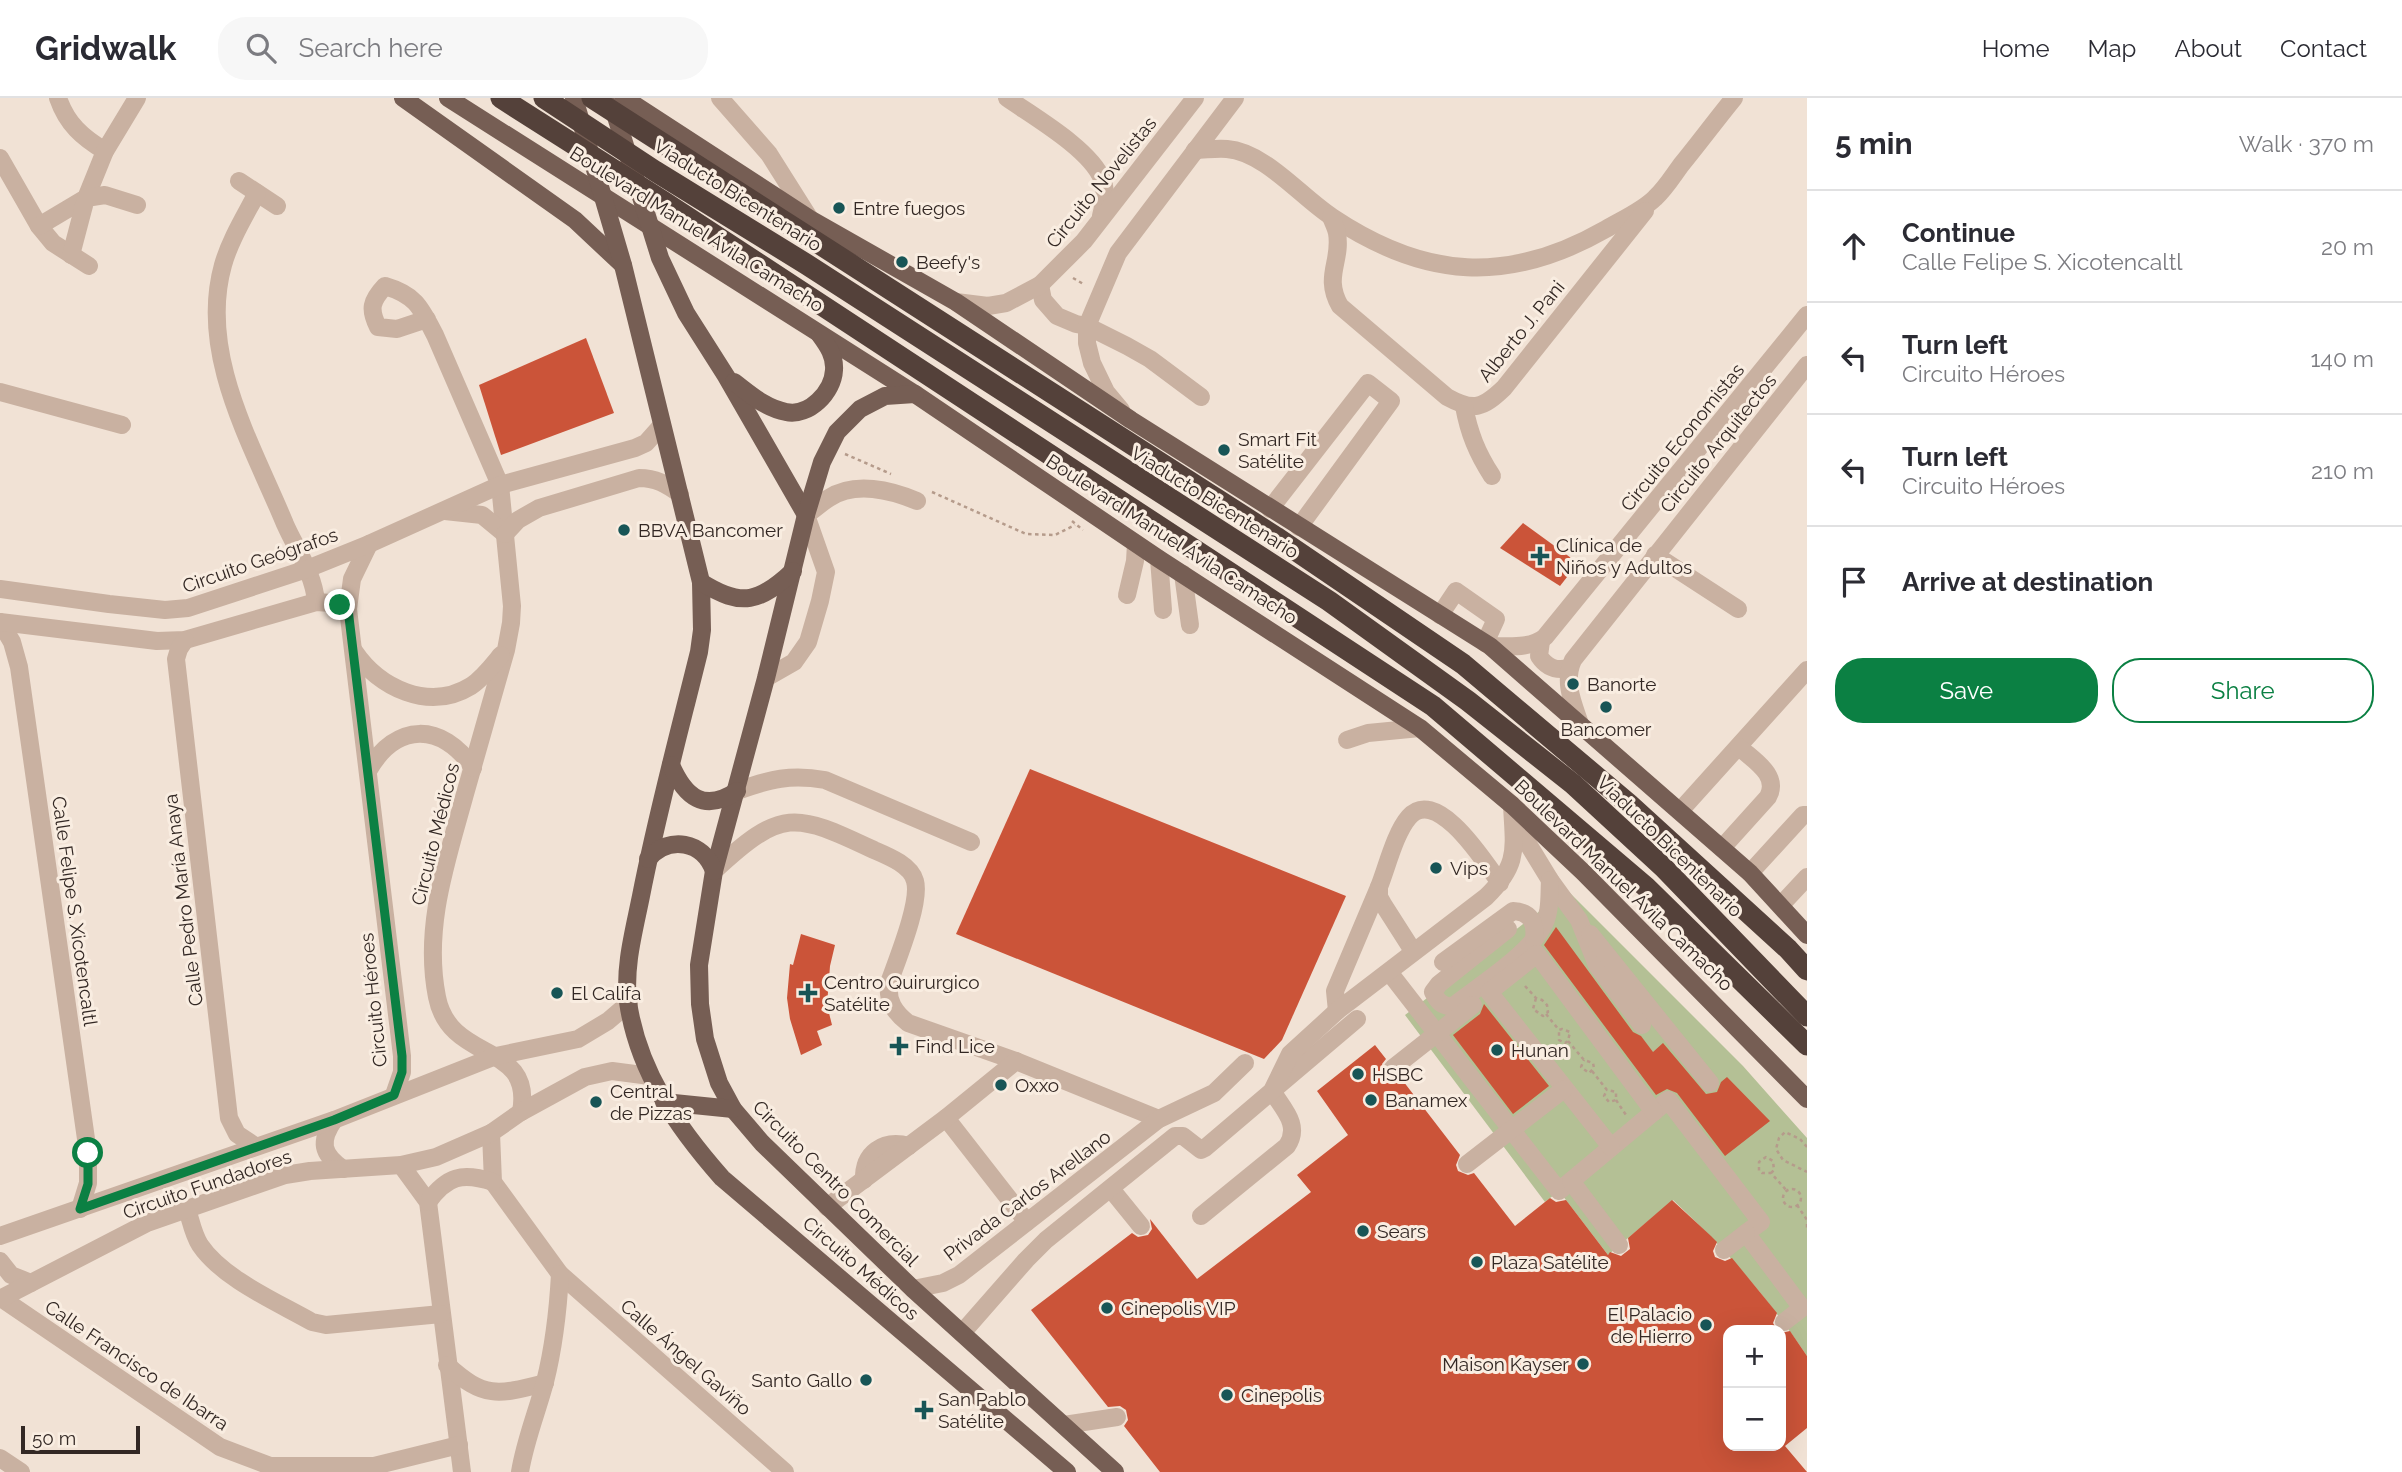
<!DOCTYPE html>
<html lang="en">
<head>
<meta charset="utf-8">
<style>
	body { margin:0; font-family:Raleway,sans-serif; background:#f7f7f7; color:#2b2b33 }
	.controls { position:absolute; right:21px; bottom:21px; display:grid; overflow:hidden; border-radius:14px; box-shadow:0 7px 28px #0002 }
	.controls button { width:63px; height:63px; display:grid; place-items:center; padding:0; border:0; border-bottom:2px solid #e1e1e2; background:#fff; color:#2b2b33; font:35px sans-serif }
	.scale { position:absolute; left:21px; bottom:18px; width:119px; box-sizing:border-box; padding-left:7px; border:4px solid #332824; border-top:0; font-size:19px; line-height:24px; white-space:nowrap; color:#332824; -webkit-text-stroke:5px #f9ede1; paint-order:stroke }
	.stop { position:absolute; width:21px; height:21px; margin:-16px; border:5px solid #0b8043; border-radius:50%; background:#fff }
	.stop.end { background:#0b8043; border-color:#fff; box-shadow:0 2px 7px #0008 }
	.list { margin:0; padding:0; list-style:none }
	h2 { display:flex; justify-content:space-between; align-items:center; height:91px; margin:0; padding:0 28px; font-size:30px }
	h2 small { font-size:23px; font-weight:400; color:#7c7c81 }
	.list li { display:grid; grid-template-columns:46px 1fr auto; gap:21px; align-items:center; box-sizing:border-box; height:112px; padding:0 28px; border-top:2px solid #e1e1e2 }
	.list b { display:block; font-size:26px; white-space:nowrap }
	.list p { margin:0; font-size:23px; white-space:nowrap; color:#7c7c81 }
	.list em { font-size:23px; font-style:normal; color:#7c7c81 }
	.actions { display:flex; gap:14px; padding:21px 28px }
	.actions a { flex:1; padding:16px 0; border:2px solid #0b8043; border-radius:28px; text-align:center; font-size:24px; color:#0b8043 }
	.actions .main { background:#0b8043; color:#fff }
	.icon { flex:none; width:38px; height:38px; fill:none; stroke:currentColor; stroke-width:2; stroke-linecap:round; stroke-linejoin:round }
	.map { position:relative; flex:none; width:1807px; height:1374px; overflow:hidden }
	header { display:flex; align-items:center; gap:42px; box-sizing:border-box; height:98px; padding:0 35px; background:#fff; border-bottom:2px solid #e1e1e2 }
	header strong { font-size:33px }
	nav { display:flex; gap:38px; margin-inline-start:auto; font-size:24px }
	.search { width:490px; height:63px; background:#f7f7f7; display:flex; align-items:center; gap:18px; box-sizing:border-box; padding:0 24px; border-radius:28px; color:#7c7c81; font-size:26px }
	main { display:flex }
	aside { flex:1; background:#fff }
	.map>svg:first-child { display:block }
	.green { fill:#b4c095 }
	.building { fill:#cb5439 }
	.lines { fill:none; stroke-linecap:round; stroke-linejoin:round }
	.path { stroke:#b59b8b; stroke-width:2.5; stroke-dasharray:3.5 3.5; stroke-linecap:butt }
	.minor { stroke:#c9b1a1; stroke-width:18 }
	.major { stroke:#765e54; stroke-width:18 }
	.highway { stroke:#54413a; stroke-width:21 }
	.route { stroke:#0b8043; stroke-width:9 }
	.poi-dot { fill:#185556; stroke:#f9ede1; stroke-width:2.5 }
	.labels { text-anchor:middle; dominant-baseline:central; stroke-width:6; stroke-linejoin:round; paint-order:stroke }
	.street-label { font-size:19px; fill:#332824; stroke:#f9ede1 }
	.poi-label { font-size:19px; fill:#332824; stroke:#f9ede1; text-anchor:start }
</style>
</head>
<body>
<header>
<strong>Gridwalk</strong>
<div class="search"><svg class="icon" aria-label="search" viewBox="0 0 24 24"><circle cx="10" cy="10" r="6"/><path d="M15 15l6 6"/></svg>Search here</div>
<nav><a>Home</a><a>Map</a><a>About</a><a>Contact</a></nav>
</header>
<main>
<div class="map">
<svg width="1807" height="1374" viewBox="0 0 1807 1374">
	<rect width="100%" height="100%" fill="#f1e2d5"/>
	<path class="green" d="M1567,792l176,176 64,72v218c-39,-58 -83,-109 -134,-156l-65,55 -49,-64 -14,11 -140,-187z"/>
	<g class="building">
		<polygon points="586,240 614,315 501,357 479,287"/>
		<polygon points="1523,425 1578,465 1560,488 1500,450"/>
		<polygon points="1030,671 1346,798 1282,942 1264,961 956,836"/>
		<polygon points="1556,829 1633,934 1641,938 1653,954 1663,945 1706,996 1717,994 1721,984 1727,979 1770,1023 1725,1058 1677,995 1667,991 1656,997 1544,847"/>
		<polygon points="801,836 835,847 830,868 827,907 832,927 817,933 822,947 801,957 790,921 787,900 790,866 793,867"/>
		<polygon points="1484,906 1549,988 1513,1016 1453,937 1480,916"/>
		<polygon points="1375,947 1386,961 1382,966 1384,976 1389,981 1400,979 1460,1057 1456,1067 1458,1073 1468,1077 1474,1075 1515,1128 1550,1100 1556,1104 1566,1102 1608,1157 1610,1154 1621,1158 1630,1151 1628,1140 1672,1102 1711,1138 1717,1144 1713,1153 1715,1159 1725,1163 1732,1160 1777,1215 1773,1225 1777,1232 1728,1232 1728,1348 1781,1348 1781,1235 1790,1233 1807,1258 1807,1330 1785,1348 1807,1374 1160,1374 1124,1328 1128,1322 1126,1312 1120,1308 1108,1309 1031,1212 1132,1135 1138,1139 1148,1137 1152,1131 1150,1121 1197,1181 1311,1094 1297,1077 1348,1037 1317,993"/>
	</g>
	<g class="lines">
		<g class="path">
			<polyline points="1073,180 1085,187"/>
			<polyline points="845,356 891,376"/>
			<polyline points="932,394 1026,436 1055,437 1075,427"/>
			<polyline points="1072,423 1083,432"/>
			<polyline points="1525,888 1536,900 1542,902 1547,907 1548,914 1543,918 1533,911 1536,900"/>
			<polyline points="1546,916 1559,932 1562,931 1570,934 1568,943 1565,945 1559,942 1559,932"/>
			<polyline points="1568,943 1584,962 1593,965 1594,970 1589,975 1581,969 1584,962"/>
			<polyline points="1592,973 1607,992 1616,994 1616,1002 1609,1004 1604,998 1607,992"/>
			<polyline points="1616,1002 1626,1017"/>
			<polyline points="1807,1049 1800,1041 1785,1034 1779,1040 1776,1051 1783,1062 1807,1074"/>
			<polyline points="1771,1075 1774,1072 1773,1063 1766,1059 1759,1064 1759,1073 1762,1075 1771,1075 1787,1093"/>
			<circle cx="1792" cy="1100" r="9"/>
			<polyline points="1797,1107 1807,1122"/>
			<polyline points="1807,1126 1807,1133"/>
		</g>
		<g class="minor">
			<path d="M58,0c9,26 24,39 47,53"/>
			<polyline points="720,0 769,56 810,121"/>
			<path d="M1007,0c27,19 83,51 95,81 5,11 2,25 -1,37"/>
			<path d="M1195,52c10,0 21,-2 32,-1 38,3 74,48 105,68 93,62 176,68 274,12 15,-9 36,-18 49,-31 10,-9 18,-22 26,-33 18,-22 35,-45 53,-67"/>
			<polyline points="0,60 39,128 53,145 89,168"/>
			<polyline points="239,83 277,108"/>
			<path d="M257,95c-12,23 -27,47 -34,72 -25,89 29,179 62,259 11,25 29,50 31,78"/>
			<path d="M1331,119c2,5 5,11 6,16 5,29 -14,43 3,73l107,91c27,15 36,11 57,-9l141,-177"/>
			<polyline points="39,128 86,100 105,53 137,0"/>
			<polyline points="71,157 86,100 105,97 137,107"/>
			<polyline points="1040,187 1043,202 1057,218 1076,226 1087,228 1127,248 1150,261 1201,299"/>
			<polyline points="956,204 988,208 1006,205 1040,187 1084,143 1195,0"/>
			<path d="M427,221l-30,10 -19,-2c-9,-18 -7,-26 7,-41 31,9 36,22 50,49l65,150 12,121 -1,17 -5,27c-14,48 -27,96 -41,144 -18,66 -42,133 -28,203 13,67 97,44 84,115"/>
			<polyline points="0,294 122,327"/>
			<path d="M1464,308c5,27 13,47 28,70"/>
			<polyline points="1121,312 1106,294 1092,265 1087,245 1087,228 1118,155 1235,0"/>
			<polyline points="1270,411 1368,285 1391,303 1299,429"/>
			<polyline points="445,413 482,417 505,436"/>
			<path d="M505,436l13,-14 21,-12 100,-30c17,0 27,6 41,16"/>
			<polyline points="369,446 352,481 348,511 402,958 402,974 394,997"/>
			<polyline points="1655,457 1738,511"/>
			<polyline points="1159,461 1163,512"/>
			<polyline points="1183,476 1190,527"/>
			<polyline points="0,491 109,506 165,512 188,510 307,471 369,446 500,387 635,350 646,345 662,327"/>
			<polyline points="1127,497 1135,463 1136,446"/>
			<polyline points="1440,517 1456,493 1496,521 1485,545"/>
			<polyline points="0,524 12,544 19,569 88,1055 88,1085 80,1111"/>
			<polyline points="0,524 157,543 185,542 316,504 331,505 348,511"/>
			<polyline points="185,542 179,551 176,561 229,1020 237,1036 255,1048"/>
			<path d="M1541,543l-2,15c8,12 17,15 30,12"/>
			<path d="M1490,548c18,0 41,3 55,-9l262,-322"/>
			<path d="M354,553c25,37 75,61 117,35 12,-8 21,-20 30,-31"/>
			<path d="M766,580l28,-16 14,-20 12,-41 6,-29 -20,-57c8,-5 15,-12 23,-17 26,-17 62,-8 88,3"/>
			<path d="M1580,626c-7,-21 -17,-42 -7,-64l234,-295"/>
			<polyline points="1347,642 1368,635 1420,630"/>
			<path d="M368,673c28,-49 74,-49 105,-3"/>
			<path d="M737,693c33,-12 54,-17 88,-11l146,62"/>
			<polyline points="1680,713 1807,572"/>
			<polyline points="1514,723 1550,782 1579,822 1597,867 1642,927"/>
			<path d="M1722,750l46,-51c12,-22 -15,-37 -29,-50"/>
			<path d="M714,773c68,-63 80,-59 160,-21 14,6 37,15 41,31 6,21 -18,79 -26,102 -2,18 5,29 19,40l108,38 143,58"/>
			<polyline points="1750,775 1803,717 1807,717"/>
			<polyline points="1781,807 1807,779"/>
			<path d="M1508,831l-69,55 -6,8c5,10 8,13 19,15 25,-20 75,-51 90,-79 9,-15 7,-31 8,-48"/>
			<polyline points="1590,836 1710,985"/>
			<path d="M1413,853l-30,-47 -4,-7v-10c8,-20 16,-54 30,-70 28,-32 77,47 91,66"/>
			<path d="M1443,864l70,-51c18,1 23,12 21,28"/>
			<polyline points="1389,874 1559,1093 1668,1002 1761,1124 1746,1135 1802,1210 1784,1224"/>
			<polyline points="1337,913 1335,893 1379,789"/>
			<polyline points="1393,970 1473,907"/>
			<polyline points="946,1020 1027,1124"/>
			<path d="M334,1022c-15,22 -12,34 9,49"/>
			<polyline points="491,1035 493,1084 560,1176 785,1374"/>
			<polyline points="1611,1049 1489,894 1537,856 1654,1014"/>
			<polyline points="1467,1066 1564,991"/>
			<polyline points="401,1067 428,1104 462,1374"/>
			<path d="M864,1082c-1,-27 19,-41 45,-34"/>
			<polyline points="1571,1083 1619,1147"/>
			<polyline points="1111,1091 1141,1128"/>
			<path d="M428,1104c19,-26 34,-30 65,-20"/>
			<polyline points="827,1109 946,1020 1016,963"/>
			<path d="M187,1111c4,12 6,25 13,36 23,34 77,57 112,77l14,3 115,-11"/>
			<path d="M1201,1118l86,-70c14,-21 -4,-37 -15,-55l85,-72"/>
			<polyline points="0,1138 334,1022 496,958 578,941 608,923 629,905"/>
			<polyline points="1724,1152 1746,1135"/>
			<polyline points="0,1163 11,1177 31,1185"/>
			<polyline points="913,1191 943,1185 959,1177 1159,1021 1214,995 1245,965"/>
			<polyline points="1,1200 220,1349 270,1368 374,1368 459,1347"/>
			<polyline points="0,1201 147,1125 285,1077 310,1073 401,1067 436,1059 491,1035 521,1014 585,979 612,973 650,978"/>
			<path d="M962,1235l64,-73 20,-20 129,-104h8l18,14 4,-2 67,-57 18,-37 47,-43 149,-114c34,-33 28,-49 26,-92"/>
			<path d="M447,1267c37,34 51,30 98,18"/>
			<polyline points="1064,1327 1117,1319"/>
			<polyline points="0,1360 21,1374"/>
			<path d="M520,1374c5,-31 17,-60 25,-90 9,-36 13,-71 15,-108"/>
		</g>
		<g class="major">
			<polyline points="403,0 575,122 623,167"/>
			<polyline points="448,0 915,296 1159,461 1420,630 1512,707 1583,774 1807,1001"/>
			<path d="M574,0l49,167 78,317 1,48 -3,22c-20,81 -42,162 -58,244 -7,35 -17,70 -13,106 10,69 49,125 94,176l345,294"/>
			<polyline points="624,0 810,121 956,204 1131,322 1490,548 1750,775 1807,837"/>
			<polyline points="613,9 660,160 686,215 726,278 806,417"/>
			<path d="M734,284c16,12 31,26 52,30 23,5 47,-20 48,-42 1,-14 -6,-24 -14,-35"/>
			<polyline points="915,296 885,298 860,311 837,334 822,364 806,417 766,580 714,773 699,867 700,906 705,941 719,985 733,1011 762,1045 913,1191 1115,1374"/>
			<path d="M701,484c41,26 59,20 92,-11"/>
			<path d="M671,667c14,32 33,48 66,26"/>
			<path d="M648,761c21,-24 55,-18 66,12"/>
			<polyline points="664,1004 733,1011"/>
		</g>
		<g class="highway">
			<polyline points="501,0 666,105 1433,608 1646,789 1807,947"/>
			<polyline points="544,0 655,73 806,166 1329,503 1468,603 1573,686 1663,769 1807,918"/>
			<polyline points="592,0 1276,439 1463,566 1629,706 1788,851 1807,872"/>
		</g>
	</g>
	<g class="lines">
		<polyline class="route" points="88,1055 88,1086 80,1111 334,1022 394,997 402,974 402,958 348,511 340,507"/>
	</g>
	<g class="poi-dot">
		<circle cx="839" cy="110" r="7"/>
		<circle cx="902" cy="164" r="7"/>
		<circle cx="1224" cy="352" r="7"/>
		<circle cx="624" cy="432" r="7"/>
		<path d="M1536.5 447.5h7v7h7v7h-7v7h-7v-7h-7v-7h7z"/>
		<circle cx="1573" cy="586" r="7"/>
		<circle cx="1606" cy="609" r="7"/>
		<circle cx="1436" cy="770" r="7"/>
		<circle cx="557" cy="895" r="7"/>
		<path d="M804.5 884.5h7v7h7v7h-7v7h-7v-7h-7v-7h7z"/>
		<path d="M895.5 937.5h7v7h7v7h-7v7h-7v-7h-7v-7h7z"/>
		<circle cx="1497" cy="952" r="7"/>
		<circle cx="1358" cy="976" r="7"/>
		<circle cx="1001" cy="987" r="7"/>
		<circle cx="1371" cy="1002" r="7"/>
		<circle cx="596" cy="1004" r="7"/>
		<circle cx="1363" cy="1133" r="7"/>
		<circle cx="1477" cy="1164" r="7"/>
		<circle cx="1107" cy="1210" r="7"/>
		<circle cx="1706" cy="1227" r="7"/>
		<circle cx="1583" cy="1266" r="7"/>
		<circle cx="866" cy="1282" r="7"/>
		<circle cx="1227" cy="1297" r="7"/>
		<path d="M920.5 1301.5h7v7h7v7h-7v7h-7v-7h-7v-7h7z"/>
	</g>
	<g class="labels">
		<g class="street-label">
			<text transform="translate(1101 84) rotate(-51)">Circuito Novelistas</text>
			<text transform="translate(738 97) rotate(32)">Viaducto Bicentenario</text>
			<text transform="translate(697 131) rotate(32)">Boulevard Manuel Ávila Camacho</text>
			<text transform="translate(1521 233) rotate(-51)">Alberto J. Pani</text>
			<text transform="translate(1682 339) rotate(-51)">Circuito Economistas</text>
			<text transform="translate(1718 345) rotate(-51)">Circuito Arquitectos</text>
			<text transform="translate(1215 404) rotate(32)">Viaducto Bicentenario</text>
			<text transform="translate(1172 441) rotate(33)">Boulevard Manuel Ávila Camacho</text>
			<text transform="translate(260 462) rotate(-19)">Circuito Geógrafos</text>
			<text transform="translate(435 736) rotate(-76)">Circuito Médicos</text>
			<text transform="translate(1670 748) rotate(44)">Viaducto Bicentenario</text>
			<text transform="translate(1624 787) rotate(44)">Boulevard Manuel Ávila Camacho</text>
			<text transform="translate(183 802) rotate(-97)">Calle Pedro María Anaya</text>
			<text transform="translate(75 813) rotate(82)">Calle Felipe S. Xicotencaltl</text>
			<text transform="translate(373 902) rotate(-96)">Circuito Héroes</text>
			<text transform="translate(836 1085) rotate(45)">Circuito Centro Comercial</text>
			<text transform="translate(207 1086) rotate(-19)">Circuito Fundadores</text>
			<text transform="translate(1027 1097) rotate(-37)">Privada Carlos Arellano</text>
			<text transform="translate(861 1170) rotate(41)">Circuito Médicos</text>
			<text transform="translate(686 1259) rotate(41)">Calle Ángel Gaviño</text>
			<text transform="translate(137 1267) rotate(34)">Calle Francisco de Ibarra</text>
		</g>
		<g class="poi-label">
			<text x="853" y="110">Entre fuegos</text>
			<text x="916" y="164">Beefy's</text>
			<text x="1238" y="341">Smart Fit<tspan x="1238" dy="22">Satélite</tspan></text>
			<text x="638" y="432">BBVA Bancomer</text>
			<text x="1556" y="447">Clínica de<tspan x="1556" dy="22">Niños y Adultos</tspan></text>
			<text x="1587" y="586">Banorte</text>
			<text x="1606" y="631" text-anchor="middle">Bancomer</text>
			<text x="1450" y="770">Vips</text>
			<text x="824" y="884">Centro Quirurgico<tspan x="824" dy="22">Satélite</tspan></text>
			<text x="571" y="895">El Califa</text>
			<text x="915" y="948">Find Lice</text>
			<text x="1511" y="952">Hunan</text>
			<text x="1372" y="976">HSBC</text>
			<text x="1015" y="987">Oxxo</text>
			<text x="610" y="993">Central<tspan x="610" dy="22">de Pizzas</tspan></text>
			<text x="1385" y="1002">Banamex</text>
			<text x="1377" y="1133">Sears</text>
			<text x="1491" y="1164">Plaza Satélite</text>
			<text x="1121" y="1210">Cinepolis VIP</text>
			<text x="1692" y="1216" text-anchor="end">El Palacio<tspan x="1692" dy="22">de Hierro</tspan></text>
			<text x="1569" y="1266" text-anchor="end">Maison Kayser</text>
			<text x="852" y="1282" text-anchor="end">Santo Gallo</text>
			<text x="1241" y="1297">Cinepolis</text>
			<text x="938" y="1301">San Pablo<tspan x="938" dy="22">Satélite</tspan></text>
		</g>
	</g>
</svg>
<div class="controls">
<button>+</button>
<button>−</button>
</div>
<div class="scale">50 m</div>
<div class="stop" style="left:88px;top:1055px"></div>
<div class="stop end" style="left:340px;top:507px"></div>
</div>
<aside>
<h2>5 min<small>Walk · 370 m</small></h2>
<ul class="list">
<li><svg class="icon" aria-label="ahead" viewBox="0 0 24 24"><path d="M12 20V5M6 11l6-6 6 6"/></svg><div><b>Continue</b><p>Calle Felipe S. Xicotencaltl</p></div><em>20 m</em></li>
<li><svg class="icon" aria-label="left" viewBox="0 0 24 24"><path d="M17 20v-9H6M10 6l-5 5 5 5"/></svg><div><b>Turn left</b><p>Circuito Héroes</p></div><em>140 m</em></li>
<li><svg class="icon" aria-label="left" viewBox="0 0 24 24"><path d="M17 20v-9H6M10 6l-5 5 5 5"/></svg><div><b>Turn left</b><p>Circuito Héroes</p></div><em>210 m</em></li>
<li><svg class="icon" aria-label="arrive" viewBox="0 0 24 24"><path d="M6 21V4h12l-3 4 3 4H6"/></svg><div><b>Arrive at destination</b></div></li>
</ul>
<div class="actions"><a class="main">Save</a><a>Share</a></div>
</aside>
</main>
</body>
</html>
